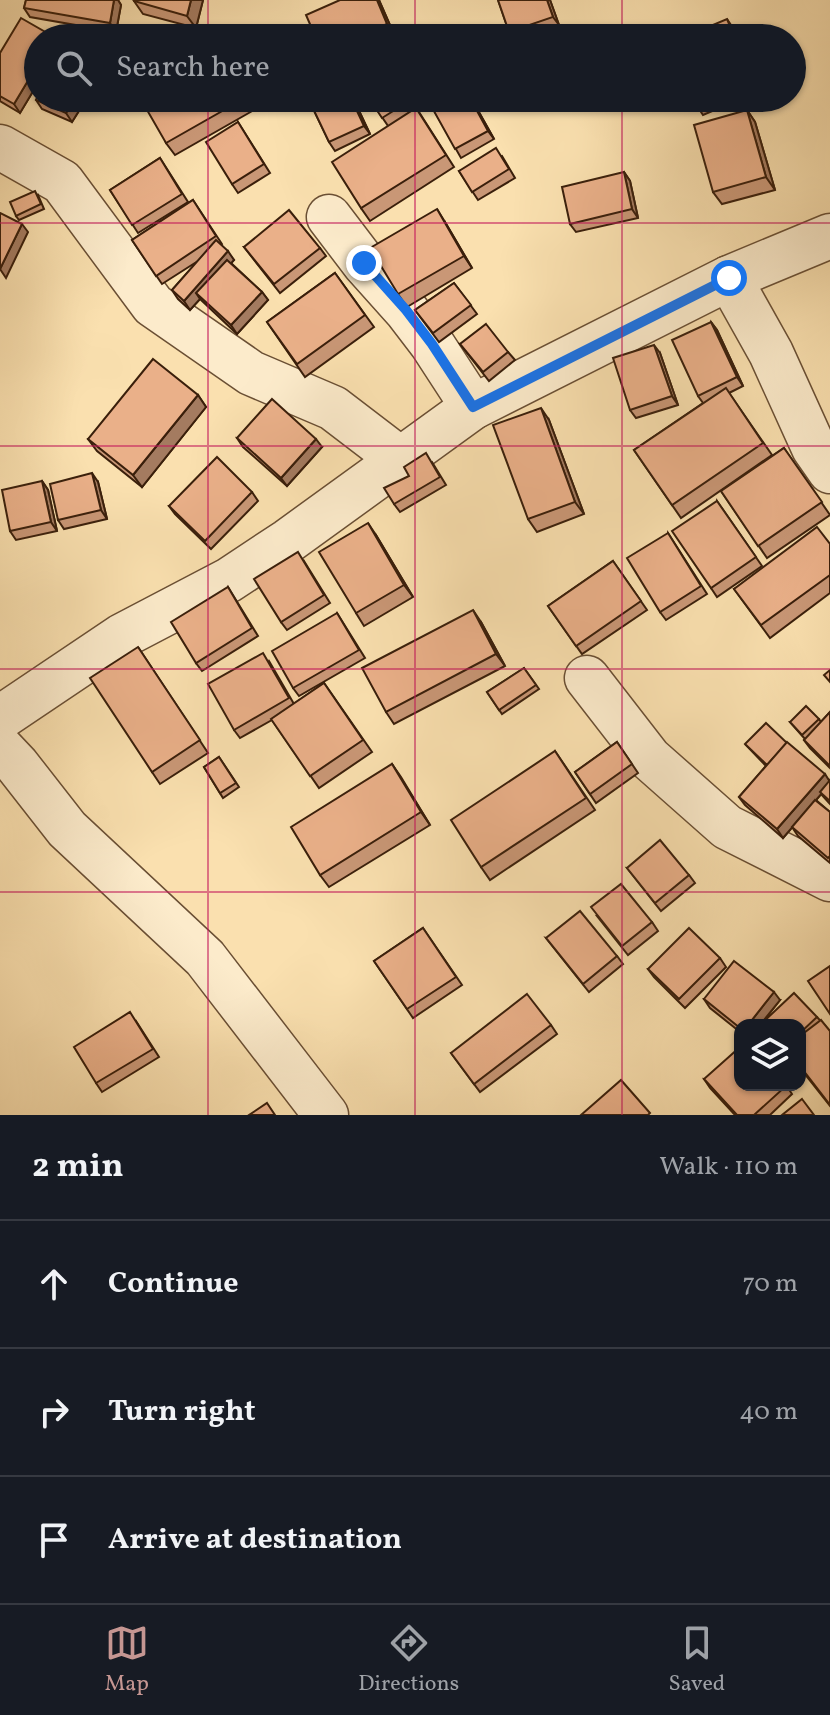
<!DOCTYPE html>
<html lang="en">
<head>
<meta charset="utf-8">
<style>
	body { margin:0; font-family:Vollkorn,serif; background:#20242c; color:#f1f3f6 }
	.controls { position:absolute; right:24px; bottom:24px; display:grid; overflow:hidden; border-radius:16px; box-shadow:0 2px 6px #0004 }
	.controls button { width:72px; height:72px; display:grid; place-items:center; padding:0; border:0; border-bottom:2px solid #363941; background:#171b24; color:#f1f3f6; font:40px sans-serif }
	.stop { position:absolute; width:24px; height:24px; margin:-18px; border:6px solid #1a73e8; border-radius:50%; background:#fff }
	.stop.end { background:#1a73e8; border-color:#fff; box-shadow:0 2px 8px #0008 }
	.list { margin:0; padding:0; list-style:none }
	h2 { display:flex; justify-content:space-between; align-items:center; height:104px; margin:0; padding:0 32px; font-size:34px }
	h2 small { font-size:26px; font-weight:400; color:#9ea1a6 }
	.list li { display:grid; grid-template-columns:52px 1fr auto; gap:24px; align-items:center; box-sizing:border-box; height:128px; padding:0 32px; border-top:2px solid #363941 }
	.list b { display:block; font-size:30px; white-space:nowrap }
	.list em { font-size:26px; font-style:normal; color:#9ea1a6 }
	.icon { flex:none; width:44px; height:44px; fill:none; stroke:currentColor; stroke-width:2; stroke-linecap:round; stroke-linejoin:round }
	.map { position:relative; flex:none; width:830px; height:1115px; overflow:hidden }
	.search { position:absolute; background:#171b24; box-shadow:0 2px 6px #0004; left:24px; right:24px; top:24px; height:88px; display:flex; align-items:center; gap:20px; box-sizing:border-box; padding:0 28px; border-radius:44px; color:#9ea1a6; font-size:30px }
	.sheet { height:488px; background:#171b24 }
	nav { display:flex; justify-content:space-around; align-items:center; box-sizing:border-box; height:112px; border-top:2px solid #363941; background:#171b24; font-size:22px; color:#9ea1a6 }
	nav a { display:grid; justify-items:center; gap:4px }
	nav .on { color:#c59692 }
	.map>svg:first-child { display:block }
	.lines { fill:none; stroke-linecap:round; stroke-linejoin:round }
	.minor-casing { stroke:#6a4f34; stroke-width:47 }
	.minor { stroke:#fcebcb; stroke-width:44 }
	.wall { fill:#c99776; stroke:#3a1f0b; stroke-width:2 }
	.shaded-wall { fill:#a47b60; stroke:#3a1f0b; stroke-width:2 }
	.building { fill:#eab089; stroke:#3a1f0b; stroke-width:2 }
	.route { stroke:#1a73e8; stroke-width:10 }
	.grid { fill:none; stroke:#c2185b; stroke-width:2; stroke-opacity:0.55 }
</style>
</head>
<body>
<div class="map">
<svg width="830" height="1115" viewBox="0 0 830 1115">
	<rect width="100%" height="100%" fill="#fae0af"/>
	<filter id="stains"><feTurbulence type="fractalNoise" baseFrequency=".0025" numOctaves="4"/><feColorMatrix values="0 0 0 0 .2 0 0 0 0 .09 0 0 0 0 .02 0 0 0 .5 -.17"/></filter>
	<radialGradient id="worn" r=".72"><stop offset=".6" stop-color="#630" stop-opacity="0"/><stop offset="1" stop-color="#630" stop-opacity=".3"/></radialGradient>
	<g class="lines">
		<defs>
			<g id="minor">
				<polyline points="0,147 62,182 153,305 251,373 333,408 401,460"/>
				<polyline points="329,217 364,263 406,310 432,344 473,407"/>
				<polyline points="729,278 771,353 814,448 830,471"/>
				<polyline points="587,678 649,758 727,827 830,879"/>
				<polyline points="0,718 122,636 229,580 288,541 473,407 729,278 830,236"/>
				<polyline points="0,747 17,765 67,829 205,958 326,1115"/>
			</g>
		</defs>
		<use href="#minor" class="minor-casing"/>
		<use href="#minor" class="minor"/>
	</g>
	<g class="wall">
		<polygon points="26,0 118,0 121,5 116,32 30,17 24,8"/>
		<polygon points="203,0 196,28 143,14 134,1"/>
		<polygon points="340,0 379,0 393,32 380,38 316,38"/>
		<polygon points="498,0 550,0 559,25 522,38 513,38 509,32"/>
		<polygon points="38,38 38,83 20,113 0,101 0,53"/>
		<polygon points="38,98 87,98 72,122 42,109 36,100"/>
		<polygon points="153,98 247,98 254,110 175,155 166,143"/>
		<polygon points="308,98 353,98 370,134 335,151 329,142"/>
		<polygon points="369,98 471,98 494,139 461,158 431,105 419,112 454,167 370,221 361,208 388,126"/>
		<polygon points="692,98 743,98 703,115"/>
		<polygon points="747,110 755,122 775,190 722,204 713,192"/>
		<polygon points="238,122 270,173 238,193 232,184"/>
		<polygon points="502,156 515,178 478,200 459,171"/>
		<polygon points="160,158 188,202 138,233 110,190"/>
		<polygon points="624,172 630,181 638,218 576,232 570,224"/>
		<polygon points="38,195 44,209 19,220 16,216"/>
		<polygon points="193,200 222,244 221,245 234,260 231,263 262,292 268,300 237,334 200,299 190,310 178,299 172,290 198,261 162,284 132,240"/>
		<polygon points="445,222 472,268 407,307 398,294"/>
		<polygon points="244,247 320,248 326,256 280,293"/>
		<polygon points="335,273 374,327 305,377 267,322"/>
		<polygon points="454,283 477,314 439,342 415,310"/>
		<polygon points="711,322 717,330 743,386 729,393 772,455 681,518 634,450 703,403 698,396"/>
		<polygon points="460,344 508,352 515,360 489,381"/>
		<polygon points="660,353 678,405 636,418 630,410"/>
		<polygon points="198,395 206,407 142,487 97,451 88,439"/>
		<polygon points="549,420 584,514 537,532 528,519"/>
		<polygon points="237,438 322,447 287,486 243,447"/>
		<polygon points="784,448 830,515 767,558 721,491"/>
		<polygon points="432,462 446,485 400,512 394,504 409,476"/>
		<polygon points="42,481 48,490 57,531 16,540 10,531"/>
		<polygon points="98,482 107,519 64,529 58,520"/>
		<polygon points="252,492 258,501 211,549 175,514 169,506"/>
		<polygon points="717,501 762,566 717,597 711,588"/>
		<polygon points="668,533 707,594 666,620 660,612"/>
		<polygon points="376,535 413,597 364,626 356,613"/>
		<polygon points="830,544 830,593 770,638 734,589"/>
		<polygon points="304,561 330,603 287,630 281,622"/>
		<polygon points="613,561 647,610 582,654 548,606"/>
		<polygon points="228,587 258,636 202,671 196,663"/>
		<polygon points="337,613 365,658 299,696 293,688"/>
		<polygon points="481,622 505,666 394,724 386,712"/>
		<polygon points="138,647 208,753 160,784 152,772"/>
		<polygon points="269,661 294,704 324,683 372,752 319,788 272,720 240,738 234,730"/>
		<polygon points="524,668 539,689 502,714 487,692"/>
		<polygon points="830,712 830,768 810,748 804,740 805,739 790,722 819,719 821,722"/>
		<polygon points="617,742 638,773 596,803 575,772"/>
		<polygon points="745,744 830,780 830,804 821,794 816,800 830,812 830,863 798,836 792,827 783,838 745,805 739,797 766,766"/>
		<polygon points="555,751 595,810 490,880 481,867"/>
		<polygon points="219,757 239,787 223,798 204,767"/>
		<polygon points="392,764 430,825 329,887 320,875"/>
		<polygon points="627,868 689,875 695,883 661,911"/>
		<polygon points="597,916 652,922 658,931 628,955"/>
		<polygon points="423,928 462,985 413,1018 374,961"/>
		<polygon points="546,938 617,956 623,964 589,992"/>
		<polygon points="720,958 726,967 685,1008 654,977 648,969"/>
		<polygon points="704,999 780,1000 762,1023 817,1017 830,1031 830,1106 800,1068 800,1025 740,1025 740,1032 710,1008"/>
		<polygon points="136,1021 159,1057 102,1092 96,1083"/>
		<polygon points="551,1025 557,1034 480,1092 451,1053"/>
		<polygon points="704,1079 786,1085 792,1094 770,1115 735,1115 710,1088"/>
	</g>
	<g class="shaded-wall">
		<polygon points="114,0 118,0 121,5 116,32 110,23"/>
		<polygon points="191,0 203,0 196,28 187,16"/>
		<polygon points="377,0 379,0 393,32 387,24"/>
		<polygon points="547,0 550,0 559,25 553,17"/>
		<polygon points="727,19 735,31 738,38 735,38"/>
		<polygon points="38,64 38,83 20,113 14,104"/>
		<polygon points="75,98 87,98 72,122 66,113"/>
		<polygon points="351,98 353,98 370,134 364,126"/>
		<polygon points="470,98 471,98 494,139 488,131"/>
		<polygon points="747,110 755,122 775,190 766,177"/>
		<polygon points="624,172 630,181 638,218 632,209"/>
		<polygon points="437,209 445,222 472,268 464,256"/>
		<polygon points="22,224 28,232 6,278 0,269"/>
		<polygon points="228,251 234,260 201,298 196,293 200,299 190,310 184,301"/>
		<polygon points="262,292 268,300 237,334 231,325"/>
		<polygon points="711,322 717,330 743,386 737,377"/>
		<polygon points="654,345 660,353 678,405 672,396"/>
		<polygon points="198,395 206,407 142,487 133,475"/>
		<polygon points="541,408 549,420 584,514 575,502"/>
		<polygon points="316,439 322,447 287,486 281,478"/>
		<polygon points="92,473 98,482 107,519 101,510"/>
		<polygon points="42,481 48,490 57,531 51,522"/>
		<polygon points="368,523 376,535 413,597 404,585"/>
		<polygon points="473,610 481,622 505,666 496,654"/>
		<polygon points="392,764 401,777 430,825 421,812"/>
		<polygon points="825,774 830,782 830,784 783,838 777,829"/>
		<polygon points="774,992 780,1000 760,1025 748,1025"/>
	</g>
	<g class="building">
		<polygon points="26,0 114,0 110,23 24,8"/>
		<polygon points="134,0 191,0 187,16 134,1"/>
		<polygon points="340,0 377,0 387,24 354,38 316,38 306,15"/>
		<polygon points="498,0 547,0 553,17 509,32"/>
		<polygon points="21,18 54,37 38,38 38,64 14,104 0,96 0,53"/>
		<polygon points="727,19 735,38 682,38"/>
		<polygon points="446,26 454,38 427,38"/>
		<polygon points="70,29 83,38 63,38"/>
		<polygon points="38,95 38,98 75,98 66,113 36,100"/>
		<polygon points="153,98 245,98 166,143 143,103"/>
		<polygon points="308,98 351,98 364,126 329,142"/>
		<polygon points="369,98 414,98 382,118"/>
		<polygon points="441,98 470,98 488,131 455,149 430,104"/>
		<polygon points="692,98 706,98 695,103"/>
		<polygon points="416,108 446,155 361,208 332,162"/>
		<polygon points="747,110 766,177 713,192 694,125"/>
		<polygon points="238,122 264,164 232,184 206,142"/>
		<polygon points="496,148 509,169 472,192 459,171"/>
		<polygon points="160,158 182,194 132,225 110,190"/>
		<polygon points="624,172 632,209 570,224 562,187"/>
		<polygon points="35,191 41,204 16,216 10,202"/>
		<polygon points="193,200 216,236 156,276 132,240"/>
		<polygon points="437,209 464,256 398,294 370,248"/>
		<polygon points="289,210 320,248 274,284 244,247"/>
		<polygon points="0,213 22,224 0,269"/>
		<polygon points="216,240 228,251 184,301 172,290"/>
		<polygon points="227,260 262,292 231,325 196,293"/>
		<polygon points="335,273 365,315 297,364 267,322"/>
		<polygon points="454,283 471,305 433,333 415,310"/>
		<polygon points="711,322 737,377 698,396 672,340"/>
		<polygon points="486,324 508,352 483,372 460,344"/>
		<polygon points="654,345 672,396 630,410 613,358"/>
		<polygon points="153,359 198,395 133,475 88,439"/>
		<polygon points="726,388 763,443 672,505 634,450"/>
		<polygon points="272,399 316,439 281,478 237,438"/>
		<polygon points="541,408 575,502 528,519 493,425"/>
		<polygon points="784,448 822,502 758,546 721,491"/>
		<polygon points="426,453 440,477 394,504 384,488 409,476 404,467"/>
		<polygon points="217,457 252,492 205,541 169,506"/>
		<polygon points="92,473 101,510 58,520 50,484"/>
		<polygon points="42,481 51,522 10,531 2,490"/>
		<polygon points="717,501 756,557 711,588 672,531"/>
		<polygon points="368,523 404,585 356,613 319,552"/>
		<polygon points="817,527 830,544 830,575 761,625 734,589"/>
		<polygon points="668,533 701,586 660,612 627,558"/>
		<polygon points="298,552 324,595 281,622 254,579"/>
		<polygon points="613,561 641,601 576,646 548,606"/>
		<polygon points="228,587 252,628 196,663 171,622"/>
		<polygon points="473,610 496,654 386,712 362,668"/>
		<polygon points="337,613 359,650 293,688 272,651"/>
		<polygon points="138,647 200,740 152,772 90,678"/>
		<polygon points="263,653 289,698 234,730 208,684"/>
		<polygon points="524,668 536,685 499,710 487,692"/>
		<polygon points="830,670 830,682 824,675"/>
		<polygon points="324,683 363,740 310,776 271,719"/>
		<polygon points="806,706 819,719 802,735 790,722"/>
		<polygon points="830,712 830,764 829,765 804,740"/>
		<polygon points="766,723 787,743 767,765 745,744"/>
		<polygon points="617,742 632,764 590,794 575,772"/>
		<polygon points="787,742 825,774 777,829 739,797"/>
		<polygon points="555,751 586,798 481,867 451,820"/>
		<polygon points="219,757 236,783 220,793 204,767"/>
		<polygon points="392,764 421,812 320,875 291,827"/>
		<polygon points="830,780 830,801 820,792"/>
		<polygon points="815,800 830,812 830,856 828,858 792,827"/>
		<polygon points="660,840 689,875 655,903 627,868"/>
		<polygon points="621,884 652,922 622,946 591,907"/>
		<polygon points="580,911 617,956 583,984 546,938"/>
		<polygon points="423,928 456,977 407,1009 374,961"/>
		<polygon points="689,928 720,958 679,999 648,969"/>
		<polygon points="734,961 774,992 748,1025 740,1025 740,1028 704,999"/>
		<polygon points="830,966 830,1014 808,981"/>
		<polygon points="794,993 817,1017 800,1033 800,1025 760,1025"/>
		<polygon points="527,994 551,1025 474,1084 451,1053"/>
		<polygon points="130,1012 153,1049 96,1083 74,1047"/>
		<polygon points="821,1020 830,1031 830,1105 800,1066 800,1036"/>
		<polygon points="740,1047 740,1085 786,1086 754,1115 737,1115 704,1079"/>
		<polygon points="621,1080 650,1113 648,1115 581,1115"/>
		<polygon points="802,1099 814,1115 782,1115"/>
		<polygon points="267,1103 275,1115 249,1115"/>
	</g>
	<g class="lines">
		<polyline class="route" points="364,263 406,310 432,344 473,407 729,278"/>
	</g>
	<path class="grid" d="M208,0v38M415,0v38M622,0v38M208,98v1017M415,98v1017M622,98v1017M0,223h830M0,446h830M0,669h830M0,892h830"/>
	<rect width="100%" height="100%" filter="url(#stains)"/>
	<rect width="100%" height="100%" fill="url(#worn)"/>
</svg>
<div class="controls">
<button><svg class="icon" aria-label="layers" viewBox="0 0 24 24"><path d="M12 4l9 5-9 5-9-5zM3 14l9 5 9-5"/></svg></button>
</div>
<div class="stop" style="left:729px;top:278px"></div>
<div class="stop end" style="left:364px;top:263px"></div>
<div class="search"><svg class="icon" aria-label="search" viewBox="0 0 24 24"><circle cx="10" cy="10" r="6"/><path d="M15 15l6 6"/></svg>Search here</div>
</div>
<section class="sheet">
<h2>2 min<small>Walk · 110 m</small></h2>
<ul class="list">
<li><svg class="icon" aria-label="ahead" viewBox="0 0 24 24"><path d="M12 20V5M6 11l6-6 6 6"/></svg><div><b>Continue</b></div><em>70 m</em></li>
<li><svg class="icon" aria-label="right" viewBox="0 0 24 24"><path d="M7 20v-9h11M14 6l5 5-5 5"/></svg><div><b>Turn right</b></div><em>40 m</em></li>
<li><svg class="icon" aria-label="arrive" viewBox="0 0 24 24"><path d="M6 21V4h12l-3 4 3 4H6"/></svg><div><b>Arrive at destination</b></div></li>
</ul>
</section>
<nav>
<a class="on"><svg class="icon" aria-label="map" viewBox="0 0 24 24"><path d="M3 6l6-2 6 2 6-2v14l-6 2-6-2-6 2zM9 4v14M15 6v14"/></svg>Map</a>
<a><svg class="icon" aria-label="directions" viewBox="0 0 24 24"><path d="M12 3l9 9-9 9-9-9zM9 14v-3h6M13 9l2 2-2 2"/></svg>Directions</a>
<a><svg class="icon" aria-label="saved" viewBox="0 0 24 24"><path d="M7 4h10v16l-5-4-5 4z"/></svg>Saved</a>
</nav>
</body>
</html>
